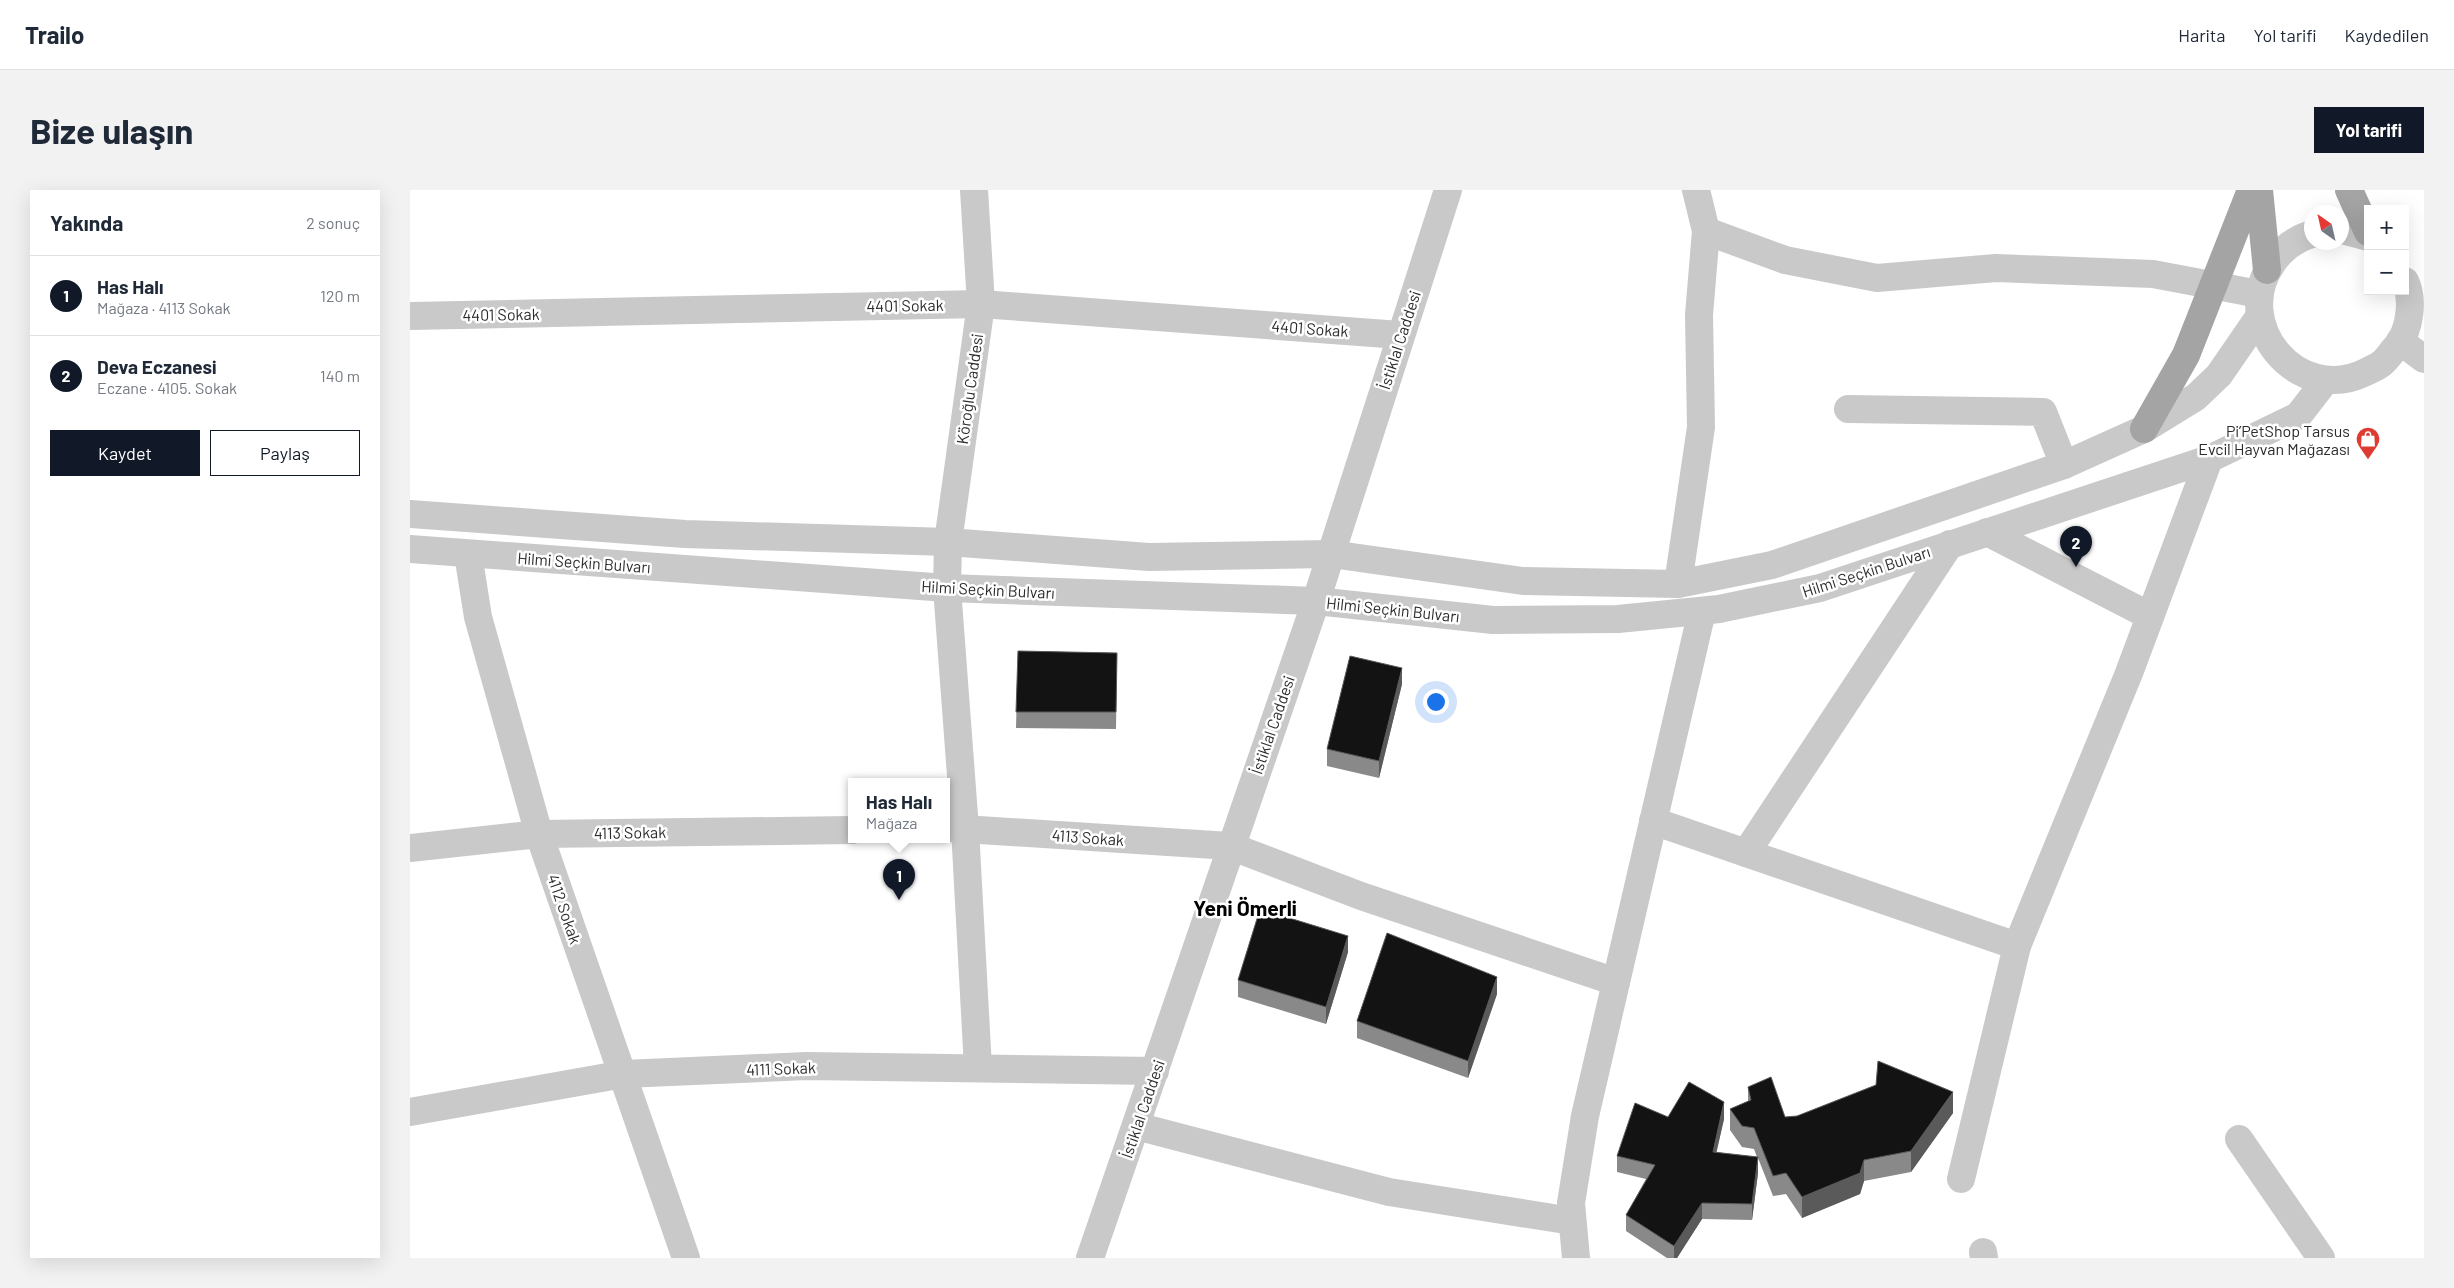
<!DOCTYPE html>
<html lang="tr">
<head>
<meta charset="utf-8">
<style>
	body { margin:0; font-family:Barlow,sans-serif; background:#f2f2f3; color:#1f2937 }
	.controls { position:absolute; right:15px; top:15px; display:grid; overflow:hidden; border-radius:0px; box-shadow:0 5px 20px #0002 }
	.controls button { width:45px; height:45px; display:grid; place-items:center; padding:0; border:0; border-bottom:1px solid #e0e1e3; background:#fff; color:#1f2937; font:25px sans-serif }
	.compass { position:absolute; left:1894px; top:15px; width:45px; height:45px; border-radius:50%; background:#fff; box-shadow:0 5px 20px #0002; rotate:326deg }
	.you { position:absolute; left:1025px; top:511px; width:18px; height:18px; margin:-12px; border:4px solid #fff; border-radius:50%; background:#1a73e8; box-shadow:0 0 0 8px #1a73e833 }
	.badge { display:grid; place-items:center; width:32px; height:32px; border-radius:50%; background:#111827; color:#fff; font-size:16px; font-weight:700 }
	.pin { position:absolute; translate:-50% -41px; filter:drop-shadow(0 1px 2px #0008) }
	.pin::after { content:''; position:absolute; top:26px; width:18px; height:15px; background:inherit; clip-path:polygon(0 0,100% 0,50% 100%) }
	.popup { position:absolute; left:438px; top:588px; width:102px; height:65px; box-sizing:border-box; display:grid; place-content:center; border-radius:0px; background:#fff; filter:drop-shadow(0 1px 4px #0005); font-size:16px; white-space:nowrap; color:#747a83 }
	.popup b { font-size:19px; color:#1f2937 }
	.popup::after { content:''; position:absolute; left:50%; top:100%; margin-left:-10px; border:10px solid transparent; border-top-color:#fff }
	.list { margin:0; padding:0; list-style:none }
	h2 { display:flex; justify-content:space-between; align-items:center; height:65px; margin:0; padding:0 20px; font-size:21px }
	h2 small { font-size:16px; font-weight:400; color:#747a83 }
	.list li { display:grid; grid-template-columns:32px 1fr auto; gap:15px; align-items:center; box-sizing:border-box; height:80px; padding:0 20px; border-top:1px solid #e0e1e3 }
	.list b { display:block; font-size:19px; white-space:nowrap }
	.list p { margin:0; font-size:16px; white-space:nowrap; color:#747a83 }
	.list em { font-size:16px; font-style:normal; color:#747a83 }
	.actions { display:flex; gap:10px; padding:15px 20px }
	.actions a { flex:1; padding:11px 0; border:1px solid #111827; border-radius:0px; text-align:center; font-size:18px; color:#111827 }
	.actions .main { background:#111827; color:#fff }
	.map { position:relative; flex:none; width:2014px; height:1068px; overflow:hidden; border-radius:0px }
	header { display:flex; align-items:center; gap:30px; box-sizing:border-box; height:70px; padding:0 25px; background:#fff; border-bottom:1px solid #e0e1e3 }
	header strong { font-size:24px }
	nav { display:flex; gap:28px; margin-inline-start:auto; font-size:18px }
	.intro { display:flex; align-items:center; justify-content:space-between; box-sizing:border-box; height:120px; padding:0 30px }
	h1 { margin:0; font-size:35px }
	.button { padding:12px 22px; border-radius:0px; background:#111827; color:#fff; font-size:18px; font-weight:700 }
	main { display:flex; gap:30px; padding:0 30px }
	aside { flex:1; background:#fff; border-radius:0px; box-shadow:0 5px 20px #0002 }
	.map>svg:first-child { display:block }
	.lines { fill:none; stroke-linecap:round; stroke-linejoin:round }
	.minor { stroke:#c9c9c9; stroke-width:28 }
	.major { stroke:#a4a4a4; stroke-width:28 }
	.wall { fill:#898989 }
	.shaded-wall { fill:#5a5a5a }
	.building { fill:#131313; stroke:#5a5a5a }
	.labels { text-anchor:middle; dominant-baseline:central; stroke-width:5; stroke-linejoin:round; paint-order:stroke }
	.street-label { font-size:16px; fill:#2c2c2c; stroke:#fff }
	.poi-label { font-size:16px; fill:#2c2c2c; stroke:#fff; text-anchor:end }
	.district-label { font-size:21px; font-weight:bold; fill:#000; stroke:#fff }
</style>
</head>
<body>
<header>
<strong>Trailo</strong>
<nav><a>Harita</a><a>Yol tarifi</a><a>Kaydedilen</a></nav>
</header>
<div class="intro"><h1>Bize ulaşın</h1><a class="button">Yol tarifi</a></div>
<main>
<aside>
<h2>Yakında<small>2 sonuç</small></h2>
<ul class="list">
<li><span class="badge">1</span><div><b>Has Halı</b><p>Mağaza · 4113 Sokak</p></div><em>120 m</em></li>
<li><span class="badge">2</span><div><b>Deva Eczanesi</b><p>Eczane · 4105. Sokak</p></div><em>140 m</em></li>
</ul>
<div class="actions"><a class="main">Kaydet</a><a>Paylaş</a></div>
</aside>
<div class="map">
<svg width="2014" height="1068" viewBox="0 0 2014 1068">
	<rect width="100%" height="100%" fill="#fff"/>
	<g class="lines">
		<g class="minor">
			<polyline points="564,0 571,114 538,352 537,398 555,639 568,878"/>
			<polyline points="1932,40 1958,47"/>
			<polyline points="1296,41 1375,70 1467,88 1586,78 1743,84 1849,104"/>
			<path d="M1902,44c-17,5 -29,14 -39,28 -44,62 25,144 93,110 5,-3 12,-5 16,-9 6,-5 10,-12 15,-17 13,-16 17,-47 8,-65"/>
			<polyline points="0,126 571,114 990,145"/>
			<polyline points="1990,151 2014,169"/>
			<polyline points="1438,219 1633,222 1654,275"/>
			<polyline points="0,324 275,344 538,352 739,367 921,364 1113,391 1268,394 1362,375 1654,275 1734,239 1786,207 1809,185 1849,127"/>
			<polyline points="1577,342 1740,426"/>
			<polyline points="0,359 537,398 906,411 1083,430 1208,429 1309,419 1410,398 1799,269 1888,226 1916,190"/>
			<polyline points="58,364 68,427 129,644 276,1068"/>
			<polyline points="1268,394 1291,237 1289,125 1296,41 1286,0"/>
			<polyline points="1243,631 1607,756"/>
			<polyline points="538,638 820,656 951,706 1206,792"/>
			<polyline points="0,658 129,644 442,640"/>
			<polyline points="1336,663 1540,354"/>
			<polyline points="0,922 214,884 397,876 745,881"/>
			<polyline points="726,936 979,1002 1162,1031"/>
			<polyline points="1829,949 1911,1068"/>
			<polyline points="1551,989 1607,756 1719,483 1799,269"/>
			<polyline points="1573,1062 1574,1068"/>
			<polyline points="680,1068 906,411 1038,0"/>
			<polyline points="1166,1068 1161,1013 1175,926 1292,421"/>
		</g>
		<g class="major">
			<polyline points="1849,0 1857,80"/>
			<polyline points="1939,0 1958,42"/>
			<polyline points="1734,239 1776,165 1841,0"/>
		</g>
	</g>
	<g class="wall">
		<polygon points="608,461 707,463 706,539 606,538"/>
		<polygon points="992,494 969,588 917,576 917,559"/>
		<polygon points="938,762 916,834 828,807 828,790"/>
		<polygon points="1087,804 1058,888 947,848 947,831"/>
		<polygon points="1338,897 1375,927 1543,923 1501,982 1454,991 1450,1004 1392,1028 1376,1004 1363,1006 1348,968 1348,983 1342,1030 1292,1029 1267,1068 1257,1068 1216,1041 1216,1025 1236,989 1207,982 1207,966 1258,927 1314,929 1306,962 1347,967 1344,959 1332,957 1320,940 1320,919 1338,911"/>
	</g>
	<g class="shaded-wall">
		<polygon points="992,478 992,494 969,588 969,571"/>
		<polygon points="938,746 938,762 916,834 916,817"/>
		<polygon points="1087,787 1087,804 1058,888 1058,871"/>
		<polygon points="1543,902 1543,923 1501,982 1501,961"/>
		<polygon points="1314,912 1314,929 1303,978 1303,962"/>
		<polygon points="1348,967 1348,983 1342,1030 1342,1014"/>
		<polygon points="1454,970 1454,991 1450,1004 1392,1028 1392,1007"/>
		<polygon points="1292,1013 1292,1029 1267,1068 1264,1068 1264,1056"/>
	</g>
	<g class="building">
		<polygon points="608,461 707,463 706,522 606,522"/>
		<polygon points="940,466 992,478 969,571 917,559"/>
		<polygon points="850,719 938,746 916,817 828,790"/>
		<polygon points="977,743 1087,787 1058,871 947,831"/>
		<polygon points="1468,871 1543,902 1501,961 1454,970 1450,983 1392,1007 1376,983 1363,986 1344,938 1332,936 1320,919 1341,910 1338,897 1361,887 1375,927 1387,926 1466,895"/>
		<polygon points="1279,892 1314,912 1303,962 1348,967 1342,1014 1292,1013 1264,1056 1216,1025 1245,975 1207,966 1225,913 1258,927"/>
	</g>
	<defs>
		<symbol id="shop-pin" viewBox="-11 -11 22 30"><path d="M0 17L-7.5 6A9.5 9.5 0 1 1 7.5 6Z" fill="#de3b33" stroke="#fff"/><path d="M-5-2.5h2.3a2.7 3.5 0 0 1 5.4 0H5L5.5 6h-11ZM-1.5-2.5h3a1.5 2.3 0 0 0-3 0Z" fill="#fff"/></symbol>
	</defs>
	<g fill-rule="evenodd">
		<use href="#shop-pin" x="1944" y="235" width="28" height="38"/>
	</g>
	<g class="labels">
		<g class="street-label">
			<text transform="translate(495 115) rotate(-1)">4401 Sokak</text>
			<text transform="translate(91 124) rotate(-1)">4401 Sokak</text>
			<text transform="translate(900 138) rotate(4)">4401 Sokak</text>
			<text transform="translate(989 150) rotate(-72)">İstiklal Caddesi</text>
			<text transform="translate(559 199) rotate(-82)">Köroğlu Caddesi</text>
			<text transform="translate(174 372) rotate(4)">Hilmi Seçkin Bulvarı</text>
			<text transform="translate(1456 381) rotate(-18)">Hilmi Seçkin Bulvarı</text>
			<text transform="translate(578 399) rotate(3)">Hilmi Seçkin Bulvarı</text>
			<text transform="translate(983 419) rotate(6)">Hilmi Seçkin Bulvarı</text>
			<text transform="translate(862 535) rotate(-71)">İstiklal Caddesi</text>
			<text transform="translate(220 642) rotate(-1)">4113 Sokak</text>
			<text transform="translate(678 647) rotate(4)">4113 Sokak</text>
			<text transform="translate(155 719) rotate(71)">4112 Sokak</text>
			<text transform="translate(371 878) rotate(-2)">4111 Sokak</text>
			<text transform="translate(732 919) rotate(-71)">İstiklal Caddesi</text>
		</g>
		<g class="poi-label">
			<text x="1940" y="240">Pi’PetShop Tarsus<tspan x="1940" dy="18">Evcil Hayvan Mağazası</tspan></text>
		</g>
		<g class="district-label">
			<text x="835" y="717">Yeni Ömerli</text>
		</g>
	</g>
</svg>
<div class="controls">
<button>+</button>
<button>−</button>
</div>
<svg class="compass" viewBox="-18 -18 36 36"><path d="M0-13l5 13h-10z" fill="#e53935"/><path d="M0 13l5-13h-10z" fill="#747a83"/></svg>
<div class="you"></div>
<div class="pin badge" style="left:489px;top:710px">1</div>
<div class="popup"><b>Has Halı</b>Mağaza</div>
<div class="pin badge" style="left:1666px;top:377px">2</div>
</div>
</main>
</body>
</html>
